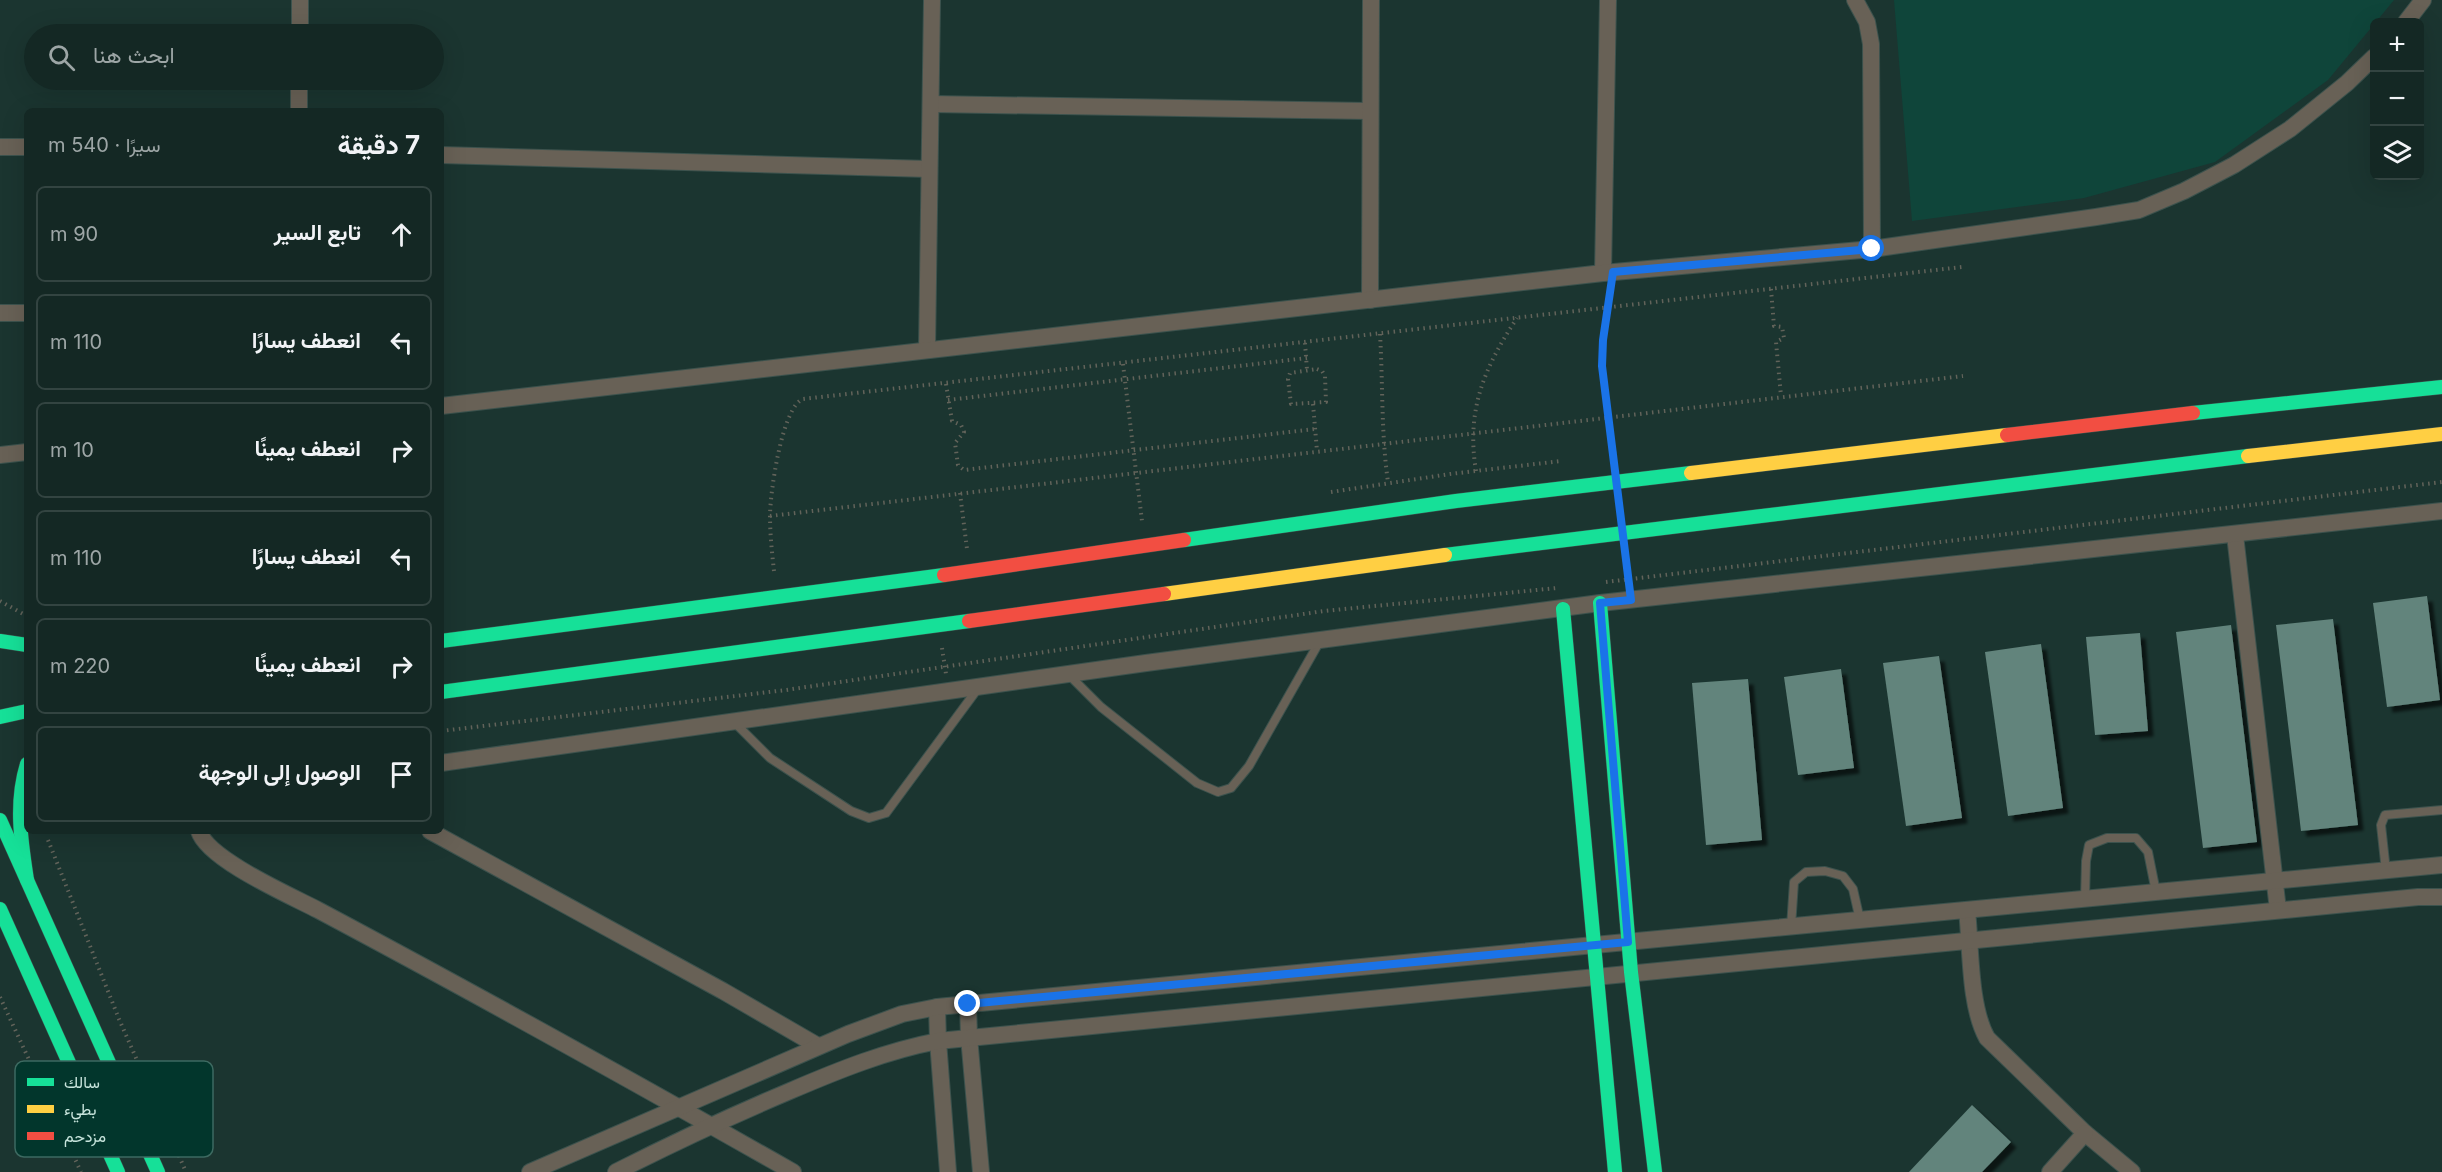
<!DOCTYPE html>
<html lang="ar">
<head>
<meta charset="utf-8">
<style>
	body { margin:0; font-family:Inter,Vazirmatn,sans-serif; background:#213431; color:#f1f3f6; direction:rtl }
	.controls { position:absolute; right:18px; top:18px; display:grid; overflow:hidden; border-radius:9px; box-shadow:0 6px 24px #0002 }
	.controls button { width:54px; height:54px; display:grid; place-items:center; padding:0; border:0; border-bottom:2px solid #334441; background:#142824; color:#f1f3f6; font:30px sans-serif }
	.stop { position:absolute; width:18px; height:18px; margin:-14px; border:4px solid #1a73e8; border-radius:50%; background:#fff }
	.stop.end { background:#1a73e8; border-color:#fff; box-shadow:0 2px 6px #0008 }
	.list { margin:0; padding:0; list-style:none }
	h2 { display:flex; justify-content:space-between; align-items:center; height:78px; margin:0; padding:0 24px; font-size:26px }
	h2 small { font-size:20px; font-weight:400; color:#9da6a6 }
	.list li { display:grid; grid-template-columns:39px 1fr auto; gap:18px; align-items:center; box-sizing:border-box; height:96px; margin:0 12px 12px; padding:0 12px; border:2px solid #334441; border-radius:9px }
	.list b { display:block; font-size:22px; white-space:nowrap }
	.list em { font-size:20px; font-style:normal; color:#9da6a6 }
	.icon { flex:none; width:33px; height:33px; fill:none; stroke:currentColor; stroke-width:2; stroke-linecap:round; stroke-linejoin:round }
	.map { position:relative; flex:none; width:2442px; height:1172px; overflow:hidden; direction:ltr }
	.search { position:absolute; background:#142824; box-shadow:0 6px 24px #0002; left:24px; top:24px; width:420px; height:66px; display:flex; align-items:center; gap:15px; box-sizing:border-box; padding:0 21px; border-radius:33px; color:#9da6a6; font-size:22px }
	.panel { position:absolute; background:#142824; box-shadow:0 6px 24px #0002; left:24px; top:108px; width:420px; height:726px; border-radius:9px; direction:rtl }
	.map>svg:first-child { display:block }
	.built { fill:#0f453a }
	.building { fill:#62847c; filter:url(#shadow) }
	.lines { fill:none; stroke-linecap:round; stroke-linejoin:round }
	.lane-casing { stroke:#3c524d; stroke-width:10 }
	.street-casing { stroke:#3c524d; stroke-width:18 }
	.fast-casing { stroke:#3c524d; stroke-width:15 }
	.slow-casing { stroke:#3c524d; stroke-width:15 }
	.jam-casing { stroke:#3c524d; stroke-width:15 }
	.path { stroke:#62635a; stroke-width:4; stroke-dasharray:1.5 4.5; stroke-linecap:butt }
	.lane { stroke:#686156; stroke-width:8 }
	.street { stroke:#686156; stroke-width:16 }
	.fast { stroke:#16e098; stroke-width:14 }
	.slow { stroke:#ffcf43; stroke-width:14 }
	.jam { stroke:#f24e42; stroke-width:14 }
	.route { stroke:#1a73e8; stroke-width:8 }
	.key { fill:#02362c; stroke:#3d6a61; stroke-width:1.5 }
	.key-label { font-size:16px; fill:#c7e4dc }
</style>
</head>
<body>
<div class="map">
<svg width="2442" height="1172" viewBox="0 0 2442 1172">
	<defs>
		<filter id="shadow"><feDropShadow dx="5.5" dy="5.5" stdDeviation="1.5" flood-color="#0009"/></filter>
	</defs>
	<rect width="100%" height="100%" fill="#1b3530"/>
	<polygon class="built" points="1894,0 2394,0 2328,80 2215,162 2084,198 1912,221"/>
	<g class="building">
		<polygon points="2427,596 2440,700 2387,707 2373,603"/>
		<polygon points="2333,619 2358,825 2301,831 2276,625"/>
		<polygon points="2231,625 2257,842 2203,848 2176,632"/>
		<polygon points="2140,633 2148,731 2095,735 2086,637"/>
		<polygon points="2041,644 2063,808 2008,816 1985,652"/>
		<polygon points="1939,656 1962,818 1906,826 1883,663"/>
		<polygon points="1841,669 1854,768 1798,775 1784,677"/>
		<polygon points="1748,679 1762,840 1706,845 1692,683"/>
		<polygon points="1972,1105 2011,1142 1982,1172 1909,1172"/>
	</g>
	<g class="lines">
		<defs>
			<g id="lane">
				<polyline points="1068,674 1101,707 1197,783 1218,792 1231,788 1249,766 1321,639"/>
				<polyline points="734,722 770,758 851,811 869,818 886,813 979,687"/>
				<polyline points="2386,871 2381,825 2385,815 2442,810"/>
				<polyline points="2085,899 2086,861 2089,845 2107,838 2136,838 2148,852 2156,892"/>
				<polyline points="1791,927 1794,882 1806,872 1825,871 1843,876 1853,889 1860,920"/>
			</g>
			<g id="street">
				<polyline points="1855,0 1867,22 1871,44 1872,249"/>
				<polyline points="2406,22 2423,0"/>
				<polyline points="300,34 300,0"/>
				<polyline points="931,104 1369,111"/>
				<polyline points="299,111 299,80"/>
				<polyline points="0,147 27,147"/>
				<polyline points="441,155 929,169"/>
				<polyline points="1603,273 1608,0"/>
				<polyline points="1370,300 1371,0"/>
				<polyline points="0,313 27,313"/>
				<polyline points="927,350 932,0"/>
				<polyline points="441,406 1603,273 1872,249 2096,217 2139,210 2184,191 2234,165 2290,129 2347,83 2374,57"/>
				<polyline points="0,455 27,452"/>
				<polyline points="2235,535 2278,910"/>
				<polyline points="441,763 1146,663 1600,603 2442,511"/>
				<path d="M199,831c8,28 92,65 119,79 160,85 318,173 475,262"/>
				<polyline points="430,831 723,991 818,1046"/>
				<path d="M1967,910c4,37 2,96 20,128l98,95 47,39"/>
				<polyline points="968,1004 969,1037 981,1172"/>
				<polyline points="937,1007 938,1041 948,1172"/>
				<polyline points="530,1172 848,1034 902,1014 937,1007 2442,865"/>
				<path d="M616,1172c57,-29 115,-56 174,-81 49,-21 96,-40 148,-50l1480,-144h24"/>
				<polyline points="2050,1172 2085,1133"/>
			</g>
			<g id="fast">
				<polyline points="2193,413 2442,387"/>
				<polyline points="1184,540 1456,501 1691,473"/>
				<polyline points="1445,555 2248,456"/>
				<polyline points="1600,603 1631,972 1655,1172"/>
				<polyline points="1563,609 1615,1172"/>
				<polyline points="0,641 27,645"/>
				<polyline points="441,641 944,575"/>
				<polyline points="441,692 969,621"/>
				<polyline points="0,717 27,711"/>
				<path d="M27,764c-12,39 -6,77 0,116"/>
				<polyline points="0,820 158,1172"/>
				<polyline points="0,909 118,1172"/>
			</g>
			<g id="slow">
				<polyline points="2248,456 2442,434"/>
				<polyline points="1691,473 2007,435"/>
				<polyline points="1164,594 1445,555"/>
			</g>
			<g id="jam">
				<polyline points="2007,435 2193,413"/>
				<polyline points="944,575 1184,540"/>
				<polyline points="969,621 1164,594"/>
			</g>
		</defs>
		<use href="#lane" class="lane-casing"/>
		<use href="#street" class="street-casing"/>
		<use href="#fast" class="fast-casing"/>
		<use href="#slow" class="slow-casing"/>
		<use href="#jam" class="jam-casing"/>
		<g class="path">
			<polyline points="1771,289 1774,326 1782,327 1784,338 1776,342 1781,396"/>
			<polyline points="1611,291 1603,340 1602,366 1615,458"/>
			<path d="M1380,334c3,50 1,99 8,148"/>
			<polyline points="1305,343 1307,370"/>
			<polyline points="1123,364 1142,521"/>
			<polygon points="1317,369 1322,371 1325,376 1326,402 1291,404 1288,379 1290,373"/>
			<polyline points="946,384 952,421 961,425 964,432 955,443 958,465 964,470 1315,429"/>
			<polyline points="948,400 1307,358"/>
			<polyline points="1313,404 1317,451"/>
			<path d="M1476,471c-10,-61 8,-103 41,-153"/>
			<polyline points="1331,492 1450,474 1561,461"/>
			<polyline points="960,493 967,549"/>
			<polyline points="770,516 1963,376"/>
			<polyline points="1626,555 1629,581"/>
			<path d="M774,571c-2,-18 -4,-37 -4,-55 0,-23 12,-109 33,-117l1159,-132"/>
			<polyline points="1606,582 2442,482"/>
			<polyline points="0,601 27,616"/>
			<polyline points="942,648 946,674"/>
			<polyline points="441,731 786,690 1324,611 1557,588"/>
			<polyline points="48,840 119,1019 186,1172"/>
			<polyline points="0,997 81,1172"/>
		</g>
		<use href="#lane" class="lane"/>
		<use href="#street" class="street"/>
		<use href="#fast" class="fast"/>
		<use href="#slow" class="slow"/>
		<use href="#jam" class="jam"/>
	</g>
	<g class="lines">
		<polyline class="route" points="968,1004 1628,942 1600,603 1631,600 1602,366 1603,340 1613,272 1872,249"/>
	</g>
	<rect x="15" y="1061" width="198" height="96" rx="9" class="key"/>
	<rect x="27" y="1078" width="27" height="8" fill="#16e098"/>
	<rect x="27" y="1105" width="27" height="8" fill="#ffcf43"/>
	<rect x="27" y="1132" width="27" height="8" fill="#f24e42"/>
	<g class="key-label">
		<text x="64" y="1088">سالك</text>
		<text x="64" y="1115">بطيء</text>
		<text x="64" y="1142">مزدحم</text>
	</g>
</svg>
<div class="controls">
<button>+</button>
<button>−</button>
<button><svg class="icon" aria-label="layers" viewBox="0 0 24 24"><path d="M12 4l9 5-9 5-9-5zM3 14l9 5 9-5"/></svg></button>
</div>
<div class="stop" style="left:1872px;top:249px"></div>
<div class="stop end" style="left:968px;top:1004px"></div>
<div class="search"><svg class="icon" aria-label="search" viewBox="0 0 24 24"><circle cx="10" cy="10" r="6"/><path d="M15 15l6 6"/></svg>ابحث هنا</div>
<section class="panel">
<h2>7 دقيقة<small>سيرًا · 540 m</small></h2>
<ul class="list">
<li><svg class="icon" aria-label="ahead" viewBox="0 0 24 24"><path d="M12 20V5M6 11l6-6 6 6"/></svg><div><b>تابع السير</b></div><em>90 m</em></li>
<li><svg class="icon" aria-label="left" viewBox="0 0 24 24"><path d="M17 20v-9H6M10 6l-5 5 5 5"/></svg><div><b>انعطف يسارًا</b></div><em>110 m</em></li>
<li><svg class="icon" aria-label="right" viewBox="0 0 24 24"><path d="M7 20v-9h11M14 6l5 5-5 5"/></svg><div><b>انعطف يمينًا</b></div><em>10 m</em></li>
<li><svg class="icon" aria-label="left" viewBox="0 0 24 24"><path d="M17 20v-9H6M10 6l-5 5 5 5"/></svg><div><b>انعطف يسارًا</b></div><em>110 m</em></li>
<li><svg class="icon" aria-label="right" viewBox="0 0 24 24"><path d="M7 20v-9h11M14 6l5 5-5 5"/></svg><div><b>انعطف يمينًا</b></div><em>220 m</em></li>
<li><svg class="icon" aria-label="arrive" viewBox="0 0 24 24"><path d="M6 21V4h12l-3 4 3 4H6"/></svg><div><b>الوصول إلى الوجهة</b></div></li>
</ul>
</section>
</div>
</body>
</html>
